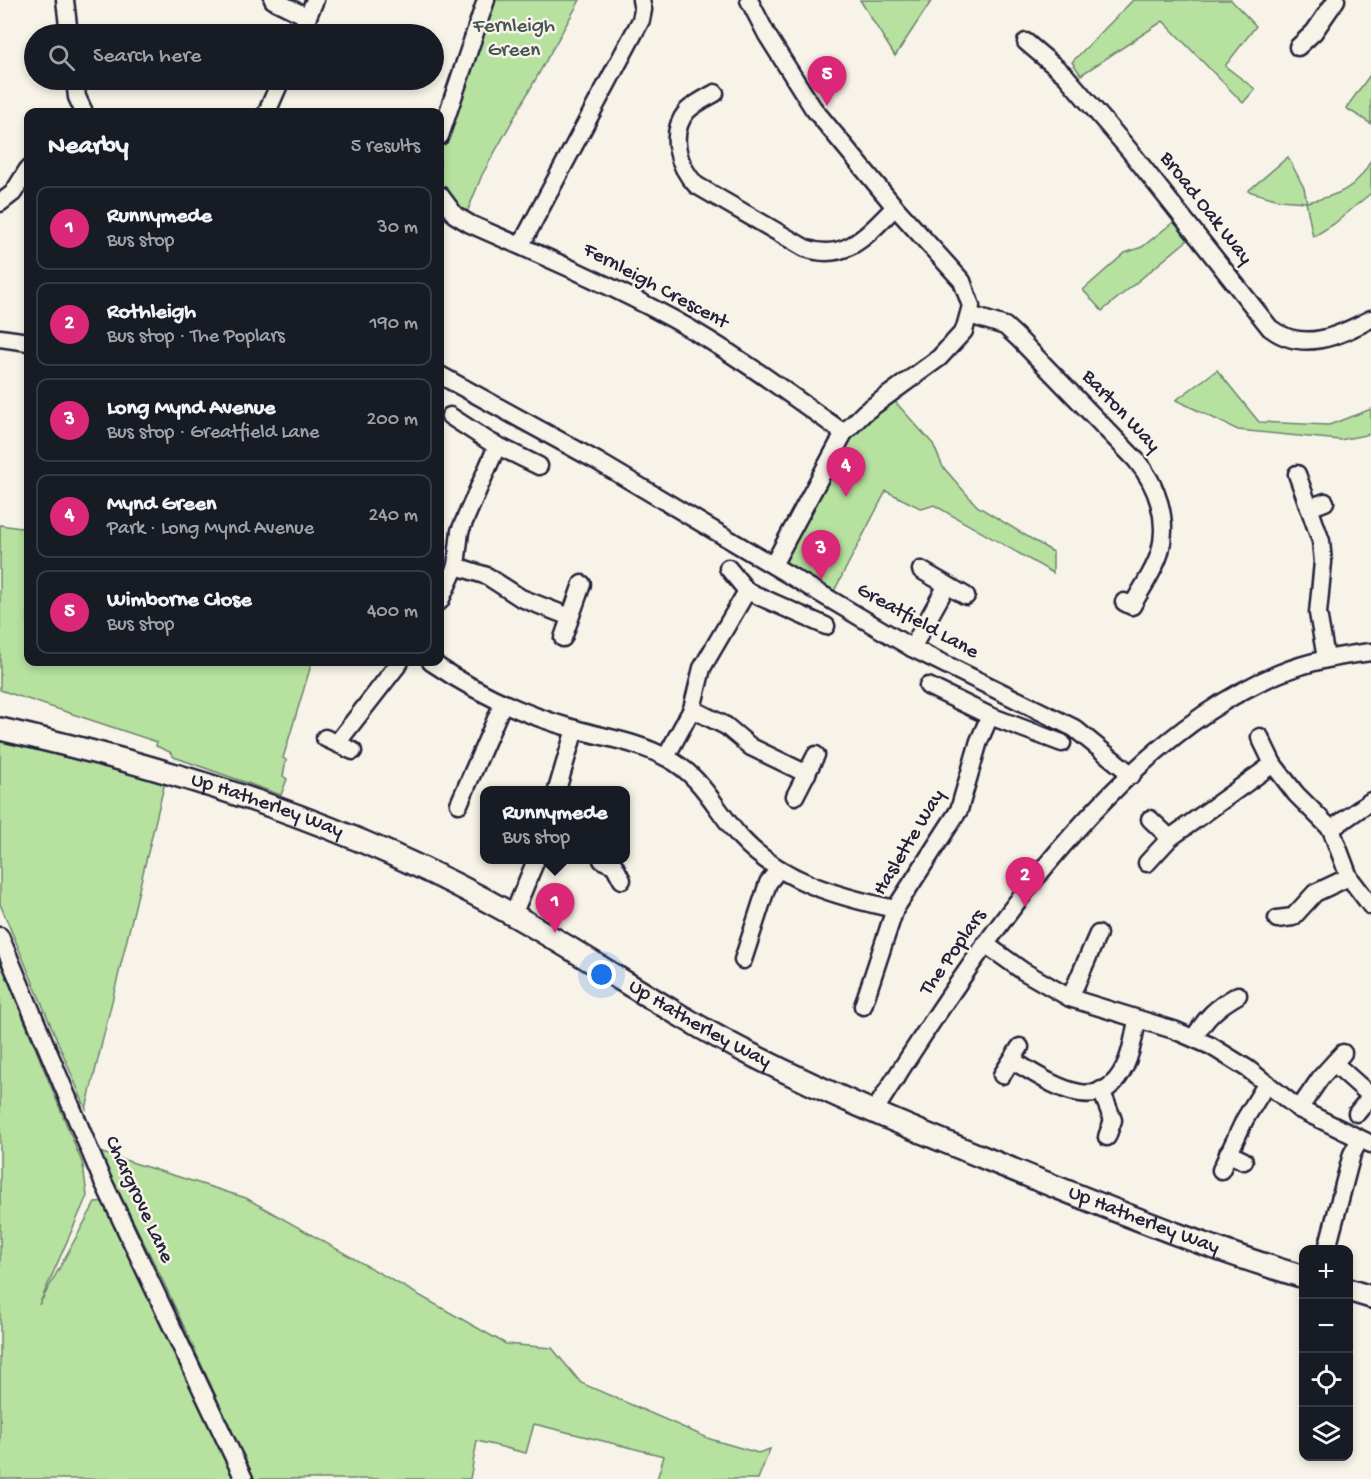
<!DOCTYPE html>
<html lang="en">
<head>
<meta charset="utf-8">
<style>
	body { margin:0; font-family:"Gochi Hand",sans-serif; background:#20242c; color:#f1f3f6 }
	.controls { position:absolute; right:18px; bottom:18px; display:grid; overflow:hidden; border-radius:12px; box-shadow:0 3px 9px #0003 }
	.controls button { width:54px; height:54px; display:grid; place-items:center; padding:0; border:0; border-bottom:2px solid #363941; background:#171b24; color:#f1f3f6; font:30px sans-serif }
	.you { position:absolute; left:602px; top:975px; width:21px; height:21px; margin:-15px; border:4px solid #fff; border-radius:50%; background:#1a73e8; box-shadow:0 0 0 9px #1a73e833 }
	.badge { display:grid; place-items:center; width:39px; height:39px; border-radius:50%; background:#db2777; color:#fff; font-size:20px; font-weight:700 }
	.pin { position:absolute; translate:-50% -50px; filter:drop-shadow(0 2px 3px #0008) }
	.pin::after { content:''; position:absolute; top:32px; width:21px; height:18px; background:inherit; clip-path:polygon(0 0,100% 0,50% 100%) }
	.popup { position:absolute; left:480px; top:786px; width:150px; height:78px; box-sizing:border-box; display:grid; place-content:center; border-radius:12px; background:#171b24; filter:drop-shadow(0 2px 4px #0005); font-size:20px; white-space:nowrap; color:#9ea1a6 }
	.popup b { font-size:22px; color:#f1f3f6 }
	.popup::after { content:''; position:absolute; left:50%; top:100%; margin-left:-12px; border:12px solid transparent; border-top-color:#171b24 }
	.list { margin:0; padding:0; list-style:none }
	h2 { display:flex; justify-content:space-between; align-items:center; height:78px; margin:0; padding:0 24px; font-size:26px }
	h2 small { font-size:20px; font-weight:400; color:#9ea1a6 }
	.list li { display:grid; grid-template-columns:39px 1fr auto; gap:18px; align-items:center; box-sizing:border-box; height:84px; margin:0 12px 12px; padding:0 12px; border:2px solid #363941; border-radius:12px }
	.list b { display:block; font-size:22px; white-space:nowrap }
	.list p { margin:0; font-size:20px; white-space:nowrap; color:#9ea1a6 }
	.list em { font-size:20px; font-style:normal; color:#9ea1a6 }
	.icon { flex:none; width:33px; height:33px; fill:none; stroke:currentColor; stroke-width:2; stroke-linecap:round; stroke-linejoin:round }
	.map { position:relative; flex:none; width:1371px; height:1479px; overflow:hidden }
	.search { position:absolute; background:#171b24; box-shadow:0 3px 9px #0003; left:24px; top:24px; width:420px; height:66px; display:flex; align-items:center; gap:15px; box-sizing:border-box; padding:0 21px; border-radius:33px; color:#9ea1a6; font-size:22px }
	.panel { position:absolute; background:#171b24; box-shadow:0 3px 9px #0003; left:24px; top:108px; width:420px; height:558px; border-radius:12px }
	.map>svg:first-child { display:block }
	.green { fill:#b6e19f; stroke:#6c826d; stroke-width:1.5 }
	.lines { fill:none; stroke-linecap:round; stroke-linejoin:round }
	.minor-casing { stroke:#22223b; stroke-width:21 }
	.tertiary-casing { stroke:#22223b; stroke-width:26 }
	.minor { stroke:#f7f3e8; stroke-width:16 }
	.tertiary { stroke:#f7f3e8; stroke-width:21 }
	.labels { text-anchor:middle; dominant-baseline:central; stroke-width:5; stroke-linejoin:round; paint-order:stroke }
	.park-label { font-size:21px; fill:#475254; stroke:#f7f3e8 }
	.street-label { font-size:21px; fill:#22223b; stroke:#f7f3e8 }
</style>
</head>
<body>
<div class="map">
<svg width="1371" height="1479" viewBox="0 0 1371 1479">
	<rect width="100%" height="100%" fill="#f7f3e8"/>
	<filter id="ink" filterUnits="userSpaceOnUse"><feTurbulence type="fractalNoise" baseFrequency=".0167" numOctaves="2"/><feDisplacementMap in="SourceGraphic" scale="12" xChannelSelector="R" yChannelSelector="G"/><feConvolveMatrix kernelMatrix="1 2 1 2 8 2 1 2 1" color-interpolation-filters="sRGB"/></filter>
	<g filter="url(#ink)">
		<g class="green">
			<polygon points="486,0 580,0 482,175 466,215 440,195 440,136"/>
			<polygon points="860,0 932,0 895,56"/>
			<polygon points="1133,0 1231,0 1256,26 1225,66 1255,89 1243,103 1163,21 1081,75 1072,62"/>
			<polygon points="1370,75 1371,76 1371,124 1346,108"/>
			<path d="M1288,157l16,31 3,14c30,-6 50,-13 64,-42v33l-37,31 -21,13 -7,-35 -27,-2 -31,-9z"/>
			<polygon points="1181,216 1195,234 1102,311 1083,290 1125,253 1142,247"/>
			<polygon points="1217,370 1259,422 1329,425 1371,409 1371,434 1340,440 1238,430 1176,400"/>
			<polygon points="890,396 933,444 943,467 977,506 1053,552 1053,573 934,505 922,509 886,491 830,599 773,565 829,459"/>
			<polygon points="0,525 28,529 28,662 312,662 283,758 286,760 283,776 287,779 281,795 174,757 170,752 156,746 157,742 0,690"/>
			<polygon points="0,741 165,782 86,1109 0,904"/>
			<polygon points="0,961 83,1165 87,1196 39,1305 95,1203 106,1202 238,1479 0,1479"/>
			<polygon points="99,1152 246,1198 506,1344 552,1348 581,1383 710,1439 758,1453 770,1449 758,1479 657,1479 664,1456 534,1424 526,1453 477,1441 470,1479 254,1479 162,1279"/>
		</g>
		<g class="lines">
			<defs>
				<g id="minor">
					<polyline points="65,0 69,34"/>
					<polyline points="273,0 308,17"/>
					<polyline points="749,0 767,35 813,108 895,207 962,281 971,306 964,331 939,358 865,412 844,433 773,565"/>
					<polyline points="300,34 315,0"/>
					<path d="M1026,42l39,33 65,76 140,177c33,25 68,8 101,-9"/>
					<polyline points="1298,47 1314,32 1336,0"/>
					<polyline points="75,80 77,97 84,112"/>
					<path d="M715,93c-9,5 -21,11 -28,18 -19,23 -9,55 9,74l109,63c41,15 64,-15 90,-41"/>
					<polyline points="267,112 281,80"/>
					<polyline points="440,136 486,0"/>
					<path d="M440,195l15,20 15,9c68,30 137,59 203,95 60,33 115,74 171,114"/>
					<polyline points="0,203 13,193 28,169"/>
					<polyline points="521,245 641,20 643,10 641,0"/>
					<path d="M970,315l35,11 13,12 118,122c21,25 33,59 24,92 -5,18 -19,37 -28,54l-8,-4"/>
					<polyline points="0,338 28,342"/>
					<polyline points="440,375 597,461 912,648 1074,728 1132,775"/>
					<polyline points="450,416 490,442 539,466"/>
					<polyline points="1297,474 1321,541 1323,562 1318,613 1326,658"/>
					<polyline points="1309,508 1325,502"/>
					<polyline points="456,566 487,576 521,598 570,617"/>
					<polyline points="728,568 747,591 826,626"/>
					<polyline points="921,570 966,596"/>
					<polyline points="440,601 456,566 460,531 497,446"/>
					<polyline points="563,638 582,584"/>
					<polyline points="912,648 947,585"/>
					<path d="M431,662c44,30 93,53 144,67 31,9 63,13 92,29 35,18 48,51 73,79 40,44 99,60 155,72"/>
					<polyline points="928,686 990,716 1062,743"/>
					<polyline points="692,709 726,726 751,747 807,774"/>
					<polyline points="1260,737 1273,764 1296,794 1331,829 1349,877 1371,906"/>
					<polyline points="325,738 353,751"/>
					<polyline points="337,743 400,662"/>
					<polyline points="666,757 692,709 702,668 747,591"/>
					<polyline points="557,790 575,729"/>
					<polyline points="795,796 816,755"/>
					<polyline points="459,804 503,703"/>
					<polyline points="1150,819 1170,838"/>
					<polyline points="1331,829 1371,801"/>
					<polyline points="602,860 614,865 622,880"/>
					<polyline points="1147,863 1170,838 1273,764"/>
					<polyline points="513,915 536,860"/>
					<polyline points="1277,919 1293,917 1315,893 1349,877"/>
					<polyline points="0,936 100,1175 244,1479"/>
					<polyline points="985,944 1023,971 1070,998 1174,1030 1211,1046 1248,1069 1299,1109 1371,1144"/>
					<polyline points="743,960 768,883 778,870"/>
					<polyline points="1070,998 1098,934"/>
					<polyline points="863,1006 895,909 959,810 979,741 990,716"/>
					<path d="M1194,1038c12,-21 23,-31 44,-43"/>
					<path d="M1013,1061c34,19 86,60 112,5 7,-14 9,-31 12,-46"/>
					<polyline points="1334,1063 1371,1096"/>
					<polyline points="1002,1075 1020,1047"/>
					<polyline points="1101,1090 1113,1120 1107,1137"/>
					<polyline points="1299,1109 1321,1077 1343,1053"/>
					<path d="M873,1113c95,-149 236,-370 405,-439 31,-13 61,-18 93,-22"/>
					<polyline points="1357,1113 1371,1096"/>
					<polyline points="1228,1153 1244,1161"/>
					<polyline points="1221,1170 1245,1119 1267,1083"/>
					<polyline points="1328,1245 1352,1154 1360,1139"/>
				</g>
				<g id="tertiary">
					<path id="s1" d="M0,729c179,41 354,96 515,187 80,45 157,99 239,140 92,47 187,84 282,123 88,35 176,71 268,98"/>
					<polyline points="1348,1290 1371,1297"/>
				</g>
			</defs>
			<use href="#minor" class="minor-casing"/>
			<use href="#tertiary" class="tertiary-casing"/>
			<use href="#minor" class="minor"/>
			<use href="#tertiary" class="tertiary"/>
		</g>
	</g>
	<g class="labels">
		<g class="park-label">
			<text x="514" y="27">Fernleigh<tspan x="514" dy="24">Green</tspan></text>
		</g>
		<g class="street-label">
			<text transform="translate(1205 209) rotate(52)">Broad Oak Way</text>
			<text transform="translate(655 287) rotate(28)">Fernleigh Crescent</text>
			<text transform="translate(1120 412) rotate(47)">Barton Way</text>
			<text transform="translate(917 622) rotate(29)">Greatfield Lane</text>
			<text stroke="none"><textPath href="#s1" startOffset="278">Up Hatherley Way</textPath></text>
			<text transform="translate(910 843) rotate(-59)">Haslette Way</text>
			<text transform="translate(954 953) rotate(-55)">The Poplars</text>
			<text stroke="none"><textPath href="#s1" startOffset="764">Up Hatherley Way</textPath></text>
			<text transform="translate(138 1200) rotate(65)">Chargrove Lane</text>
			<text stroke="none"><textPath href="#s1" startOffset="1250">Up Hatherley Way</textPath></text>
		</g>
	</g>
</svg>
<div class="controls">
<button>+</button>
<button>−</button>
<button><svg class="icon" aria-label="locate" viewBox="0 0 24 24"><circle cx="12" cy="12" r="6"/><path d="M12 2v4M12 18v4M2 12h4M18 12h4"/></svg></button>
<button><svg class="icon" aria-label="layers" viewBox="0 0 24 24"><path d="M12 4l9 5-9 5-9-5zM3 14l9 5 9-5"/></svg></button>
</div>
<div class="you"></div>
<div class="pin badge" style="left:555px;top:933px">1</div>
<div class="popup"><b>Runnymede</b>Bus stop</div>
<div class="pin badge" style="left:1025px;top:907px">2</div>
<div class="pin badge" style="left:821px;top:580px">3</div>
<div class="pin badge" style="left:846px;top:497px">4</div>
<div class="pin badge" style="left:827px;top:106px">5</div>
<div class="search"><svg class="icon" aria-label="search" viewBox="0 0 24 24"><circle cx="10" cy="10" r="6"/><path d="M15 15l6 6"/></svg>Search here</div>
<section class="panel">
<h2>Nearby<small>5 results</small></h2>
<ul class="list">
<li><span class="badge">1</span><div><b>Runnymede</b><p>Bus stop</p></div><em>30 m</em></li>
<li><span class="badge">2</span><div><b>Rothleigh</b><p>Bus stop · The Poplars</p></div><em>190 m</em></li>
<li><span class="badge">3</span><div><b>Long Mynd Avenue</b><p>Bus stop · Greatfield Lane</p></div><em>200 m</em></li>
<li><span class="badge">4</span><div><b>Mynd Green</b><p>Park · Long Mynd Avenue</p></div><em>240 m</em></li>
<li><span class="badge">5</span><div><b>Wimborne Close</b><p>Bus stop</p></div><em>400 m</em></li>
</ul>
</section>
</div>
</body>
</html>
